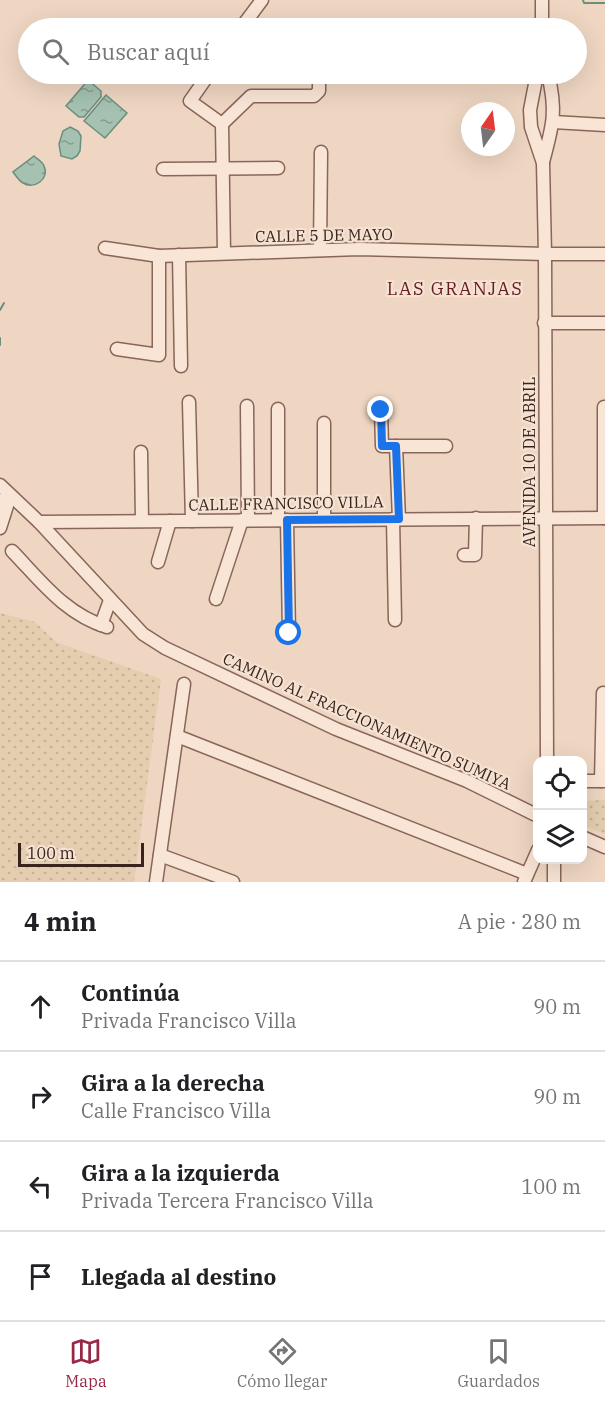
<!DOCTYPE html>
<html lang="es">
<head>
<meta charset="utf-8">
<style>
	body { margin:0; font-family:"IBM Plex Serif",serif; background:#f2f2f2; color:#202124 }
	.controls { position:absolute; right:18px; bottom:18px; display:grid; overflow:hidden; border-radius:12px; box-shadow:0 6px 24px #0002 }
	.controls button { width:54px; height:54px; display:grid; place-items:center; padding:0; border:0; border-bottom:2px solid #e0e0e0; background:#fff; color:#202124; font:30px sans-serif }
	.compass { position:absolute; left:461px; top:102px; width:54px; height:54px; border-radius:50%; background:#fff; box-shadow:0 6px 24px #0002; rotate:14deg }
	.scale { position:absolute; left:18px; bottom:15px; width:126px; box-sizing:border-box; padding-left:6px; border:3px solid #38231d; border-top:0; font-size:16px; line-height:21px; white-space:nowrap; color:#38231d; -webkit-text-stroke:4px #f6e2d2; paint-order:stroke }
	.stop { position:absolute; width:18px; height:18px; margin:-14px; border:4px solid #1a73e8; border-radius:50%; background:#fff }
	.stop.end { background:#1a73e8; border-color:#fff; box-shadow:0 2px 6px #0008 }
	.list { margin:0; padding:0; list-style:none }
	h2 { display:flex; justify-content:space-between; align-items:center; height:78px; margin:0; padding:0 24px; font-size:26px }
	h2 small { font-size:20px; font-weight:400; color:#757577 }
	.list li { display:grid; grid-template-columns:39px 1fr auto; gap:18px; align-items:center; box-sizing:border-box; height:90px; padding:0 24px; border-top:2px solid #e0e0e0 }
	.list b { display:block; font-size:22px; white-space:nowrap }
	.list p { margin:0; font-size:20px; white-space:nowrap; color:#757577 }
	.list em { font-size:20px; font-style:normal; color:#757577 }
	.icon { flex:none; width:33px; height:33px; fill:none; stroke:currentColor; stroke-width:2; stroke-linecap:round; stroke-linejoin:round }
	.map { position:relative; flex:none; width:605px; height:882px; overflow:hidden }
	.search { position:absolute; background:#fff; box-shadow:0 6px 24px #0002; left:18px; right:18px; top:18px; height:66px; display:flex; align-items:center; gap:15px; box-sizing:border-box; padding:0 21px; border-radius:33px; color:#757577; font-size:22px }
	.sheet { height:438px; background:#fff }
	nav { display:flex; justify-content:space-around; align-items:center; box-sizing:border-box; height:84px; border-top:2px solid #e0e0e0; background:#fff; font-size:16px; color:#757577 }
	nav a { display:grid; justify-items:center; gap:3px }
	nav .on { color:#982946 }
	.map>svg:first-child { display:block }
	.farmland { fill:url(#farmland-dots) }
	.water { fill:url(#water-ripples); stroke:#6b8f7d; stroke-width:1.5 }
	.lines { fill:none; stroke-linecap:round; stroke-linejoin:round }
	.stream { stroke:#6b8f7d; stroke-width:2 }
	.minor-casing { stroke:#886659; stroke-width:15 }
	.minor { stroke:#f9e5d5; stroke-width:12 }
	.route { stroke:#1a73e8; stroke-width:8 }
	.labels { text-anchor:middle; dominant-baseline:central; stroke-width:4.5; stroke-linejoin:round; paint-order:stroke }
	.street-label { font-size:16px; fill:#38231d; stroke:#f6e2d2 }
	.neighbourhood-label { font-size:18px; letter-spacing:1.5px; fill:#651c20; stroke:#f6e2d2 }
</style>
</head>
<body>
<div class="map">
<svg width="605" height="882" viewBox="0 0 605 882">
	<defs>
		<pattern id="farmland-dots" width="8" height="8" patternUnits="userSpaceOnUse" patternTransform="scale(1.5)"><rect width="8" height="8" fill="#e4ceaf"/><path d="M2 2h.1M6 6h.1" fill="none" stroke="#c4b196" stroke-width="1.8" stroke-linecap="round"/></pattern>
		<pattern id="water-ripples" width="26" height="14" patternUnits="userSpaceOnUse" patternTransform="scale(1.5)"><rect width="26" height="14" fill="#a4c1b1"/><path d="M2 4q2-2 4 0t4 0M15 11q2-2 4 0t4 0" fill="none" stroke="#879c8f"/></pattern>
	</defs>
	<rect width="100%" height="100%" fill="#eed6c2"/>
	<g class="farmland">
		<polygon points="0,613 35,622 56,642 161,679 134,882 0,882"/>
		<polygon points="605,800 605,834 582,825 583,801"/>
	</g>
	<g class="water">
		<polygon points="88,80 101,91 101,97 84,117 79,117 66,106"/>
		<polygon points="106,95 127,113 105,138 84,121"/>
		<polygon points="70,127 78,131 81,136 80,151 77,156 72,159 61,156 59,144 63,131"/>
		<path d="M34,156c3,3 9,6 10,10 6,13 -10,24 -21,17 -4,-2 -7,-7 -10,-11z"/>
	</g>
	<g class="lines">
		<g class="stream">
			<polyline points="583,0 584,3 605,3"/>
			<polyline points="0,310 4,303"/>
			<polyline points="0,338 0,345"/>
		</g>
		<defs>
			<g id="minor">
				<polyline points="542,0 542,28"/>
				<polyline points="241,28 262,0"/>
				<polyline points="209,74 190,101 222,124 224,253"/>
				<polyline points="537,74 530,110 531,127 543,163 545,254 547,760"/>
				<polyline points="553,122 605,125"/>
				<polyline points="222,124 251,96 314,96 319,91 319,74"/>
				<path d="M543,162c10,-37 14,-51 5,-88"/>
				<polyline points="163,169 278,168"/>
				<polyline points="105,248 159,256 359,249 545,254 605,254"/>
				<polyline points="320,250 321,152"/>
				<polyline points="179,255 181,366"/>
				<polyline points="544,323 605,323"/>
				<polyline points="117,349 159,355 159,256"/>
				<polyline points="189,402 192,521"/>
				<polyline points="247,406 248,520"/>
				<polyline points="604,407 604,518"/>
				<polyline points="381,410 382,446 446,446"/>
				<polyline points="324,423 324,519"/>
				<polyline points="396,446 399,519"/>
				<polyline points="141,452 142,521"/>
				<polyline points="0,485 39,522 143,634 165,648 336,729 467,781 538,816"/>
				<polyline points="0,500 7,506 0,528"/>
				<polyline points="393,519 395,620"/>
				<polyline points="278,520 278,409"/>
				<polyline points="287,520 289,633"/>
				<polyline points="39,522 605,518"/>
				<path d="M12,551c29,30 53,63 95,76"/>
				<polyline points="464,555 475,555 476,518"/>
				<polyline points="158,562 170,521"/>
				<polyline points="216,599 242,520"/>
				<polyline points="101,625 110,600"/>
				<polyline points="177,736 527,874"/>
				<polyline points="582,781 605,781"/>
				<polyline points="601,781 603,693"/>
				<polyline points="582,837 605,847"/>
				<polyline points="160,855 233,882"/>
				<polyline points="156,882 184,684"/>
				<polyline points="524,882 538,850"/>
				<polyline points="554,882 554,860"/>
			</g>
		</defs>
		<use href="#minor" class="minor-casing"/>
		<use href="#minor" class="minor"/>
	</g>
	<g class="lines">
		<polyline class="route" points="289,633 287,520 399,519 396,446 382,446 381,410"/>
	</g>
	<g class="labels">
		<g class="street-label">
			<text transform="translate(324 235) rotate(-1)">CALLE 5 DE MAYO</text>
			<text transform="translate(529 462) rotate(-90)">AVENIDA 10 DE ABRIL</text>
			<text transform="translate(286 503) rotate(-1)">CALLE FRANCISCO VILLA</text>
			<text transform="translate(367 721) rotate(24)">CAMINO AL FRACCIONAMIENTO SUMIYA</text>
		</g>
		<g class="neighbourhood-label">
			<text x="455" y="288">LAS GRANJAS</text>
		</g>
	</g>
</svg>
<div class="controls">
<button><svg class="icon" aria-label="locate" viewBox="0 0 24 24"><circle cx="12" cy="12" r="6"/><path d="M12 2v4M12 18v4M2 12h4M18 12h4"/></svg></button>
<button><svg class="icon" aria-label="layers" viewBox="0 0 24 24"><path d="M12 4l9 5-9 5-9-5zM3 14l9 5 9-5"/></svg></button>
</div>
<svg class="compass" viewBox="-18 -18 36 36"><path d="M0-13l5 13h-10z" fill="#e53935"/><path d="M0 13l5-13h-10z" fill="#757577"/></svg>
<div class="scale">100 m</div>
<div class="stop" style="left:289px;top:633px"></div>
<div class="stop end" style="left:381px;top:410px"></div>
<div class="search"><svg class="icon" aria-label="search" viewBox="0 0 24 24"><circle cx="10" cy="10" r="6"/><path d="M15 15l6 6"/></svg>Buscar aquí</div>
</div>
<section class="sheet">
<h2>4 min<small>A pie · 280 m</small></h2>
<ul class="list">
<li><svg class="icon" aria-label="ahead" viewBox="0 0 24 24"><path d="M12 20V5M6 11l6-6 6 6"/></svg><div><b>Continúa</b><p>Privada Francisco Villa</p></div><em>90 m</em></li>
<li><svg class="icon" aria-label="right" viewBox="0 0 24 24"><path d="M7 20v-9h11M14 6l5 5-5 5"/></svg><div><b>Gira a la derecha</b><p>Calle Francisco Villa</p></div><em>90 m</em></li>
<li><svg class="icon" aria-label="left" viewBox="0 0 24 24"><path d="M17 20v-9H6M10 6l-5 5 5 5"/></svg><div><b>Gira a la izquierda</b><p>Privada Tercera Francisco Villa</p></div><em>100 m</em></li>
<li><svg class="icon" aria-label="arrive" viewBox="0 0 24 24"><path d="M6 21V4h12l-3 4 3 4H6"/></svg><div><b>Llegada al destino</b></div></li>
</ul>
</section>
<nav>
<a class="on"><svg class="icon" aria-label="map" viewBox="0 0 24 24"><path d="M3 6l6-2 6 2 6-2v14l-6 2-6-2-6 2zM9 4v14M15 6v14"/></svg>Mapa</a>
<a><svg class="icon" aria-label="directions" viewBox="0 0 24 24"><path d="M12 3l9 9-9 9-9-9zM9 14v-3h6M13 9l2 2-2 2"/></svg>Cómo llegar</a>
<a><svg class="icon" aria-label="saved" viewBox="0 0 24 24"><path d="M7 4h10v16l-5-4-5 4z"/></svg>Guardados</a>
</nav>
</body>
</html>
